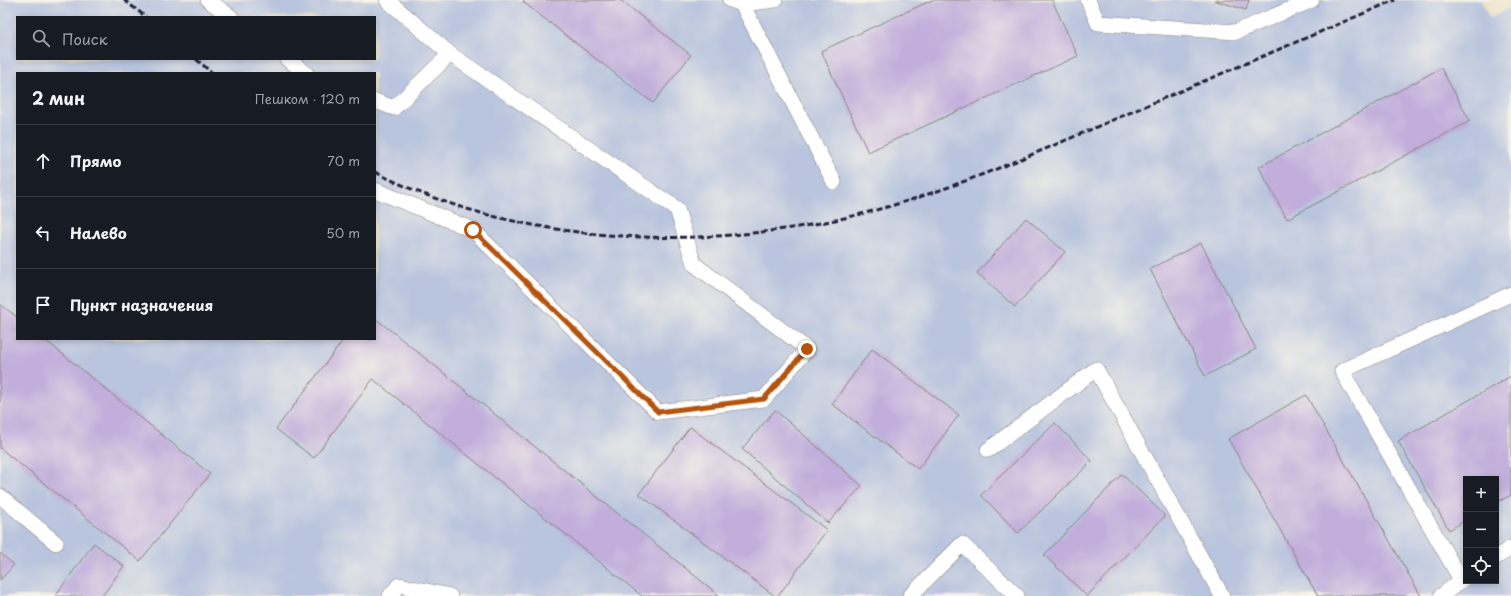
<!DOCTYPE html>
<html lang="ru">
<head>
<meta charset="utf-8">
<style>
	body { margin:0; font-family:"Playpen Sans",sans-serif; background:#242831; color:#f1f3f6 }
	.controls { position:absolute; right:12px; bottom:12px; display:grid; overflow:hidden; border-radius:0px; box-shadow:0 2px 6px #0003 }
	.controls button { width:36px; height:36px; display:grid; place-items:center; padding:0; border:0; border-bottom:1px solid #363941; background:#171b24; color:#f1f3f6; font:20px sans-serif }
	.stop { position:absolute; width:12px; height:12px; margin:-9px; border:3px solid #b45309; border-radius:50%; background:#fff }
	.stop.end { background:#b45309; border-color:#fff; box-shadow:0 1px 4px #0008 }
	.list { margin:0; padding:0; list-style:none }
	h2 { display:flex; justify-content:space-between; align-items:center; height:52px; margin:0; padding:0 16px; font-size:17px }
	h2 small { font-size:13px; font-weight:400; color:#9ea1a6 }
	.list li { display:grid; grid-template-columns:26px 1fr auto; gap:12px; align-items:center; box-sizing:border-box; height:72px; padding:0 16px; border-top:1px solid #363941 }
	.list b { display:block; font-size:15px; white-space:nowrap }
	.list em { font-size:13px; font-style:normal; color:#9ea1a6 }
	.icon { flex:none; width:22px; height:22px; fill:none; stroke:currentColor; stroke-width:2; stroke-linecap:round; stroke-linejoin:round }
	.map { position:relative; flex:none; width:1511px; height:596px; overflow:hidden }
	.search { position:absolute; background:#171b24; box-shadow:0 2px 6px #0003; left:16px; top:16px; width:360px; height:44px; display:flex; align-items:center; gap:10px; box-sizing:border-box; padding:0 14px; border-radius:0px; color:#9ea1a6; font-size:15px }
	.panel { position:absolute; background:#171b24; box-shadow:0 2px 6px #0003; left:16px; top:72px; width:360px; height:268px; border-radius:0px }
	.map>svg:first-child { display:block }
	.industrial { fill:#b9c5de; fill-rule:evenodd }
	.building { fill:#c1aedb }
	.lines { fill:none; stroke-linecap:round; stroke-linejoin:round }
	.service-casing { stroke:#888380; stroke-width:16 }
	.service { stroke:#fff; stroke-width:15 }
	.rail { stroke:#22223b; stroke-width:3; stroke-dasharray:6 3; stroke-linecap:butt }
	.route { stroke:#b45309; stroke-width:5 }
</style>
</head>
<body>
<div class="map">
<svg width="1511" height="596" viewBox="0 0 1511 596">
	<rect width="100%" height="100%" fill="#f7f3e8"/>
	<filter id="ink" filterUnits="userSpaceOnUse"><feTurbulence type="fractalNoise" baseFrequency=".025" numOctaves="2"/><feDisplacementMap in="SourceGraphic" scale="8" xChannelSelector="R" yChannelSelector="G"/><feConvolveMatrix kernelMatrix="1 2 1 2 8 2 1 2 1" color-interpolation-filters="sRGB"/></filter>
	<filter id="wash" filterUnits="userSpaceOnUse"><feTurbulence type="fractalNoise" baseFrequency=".012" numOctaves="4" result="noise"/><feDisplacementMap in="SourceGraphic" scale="16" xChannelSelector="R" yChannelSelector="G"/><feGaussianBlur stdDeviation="0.9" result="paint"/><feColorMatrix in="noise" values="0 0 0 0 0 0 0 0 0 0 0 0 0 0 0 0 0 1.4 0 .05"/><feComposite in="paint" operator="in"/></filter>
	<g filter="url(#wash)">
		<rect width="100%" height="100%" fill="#ede4c6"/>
		<path class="industrial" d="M0,0h1481l9,18 21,-11v589h-1511zM17,17h358v42h-358zM17,73h358v266h-358zM1466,479h30v102h-30z"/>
		<g id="blocks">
			<g class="building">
				<polygon points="524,0 620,0 691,55 653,103 523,2"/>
				<polygon points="932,0 1052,0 1078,56 868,152 821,51"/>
				<polygon points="1214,0 1249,0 1246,10"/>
				<polygon points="1441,68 1470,121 1287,219 1259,167"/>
				<polygon points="1026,218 1065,252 1015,307 977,273"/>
				<polygon points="1201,243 1256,349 1205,376 1150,269"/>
				<polygon points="0,304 17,317 17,339 44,339 210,474 140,561 0,448"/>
				<polygon points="375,318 404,341 720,596 642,596 373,379 314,458 276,429 344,339 375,339"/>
				<polygon points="872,349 959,415 918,469 832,404"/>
				<polygon points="1511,376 1511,495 1496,503 1496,479 1466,479 1466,520 1449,530 1398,441"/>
				<polygon points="1306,395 1421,596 1318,596 1228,439"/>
				<polygon points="775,410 862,486 828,523 742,449"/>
				<polygon points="1055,423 1092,461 1018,533 981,495"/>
				<polygon points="690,427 827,530 778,596 775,596 639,494"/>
				<polygon points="1122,474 1165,516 1087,596 1044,555"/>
				<polygon points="94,543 124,566 102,596 55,596"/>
				<polygon points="0,553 14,565 0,580"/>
			</g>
		</g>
	</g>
	<g filter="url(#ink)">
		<use href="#blocks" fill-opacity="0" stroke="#888380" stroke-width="1"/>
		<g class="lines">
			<defs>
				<g id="service">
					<polyline points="208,0 231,17"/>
					<polyline points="730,0 742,4 775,0"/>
					<polyline points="1088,0 1098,23 1236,32 1312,0"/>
					<polyline points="742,4 834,182"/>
					<polyline points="287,59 306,73"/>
					<polyline points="375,101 394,108 450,54"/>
					<polyline points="375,190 473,230 658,412 764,399 807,349 694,264 677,209 450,54 387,0"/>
					<polyline points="988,450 1096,369 1222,596"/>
					<polyline points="0,496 56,543"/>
					<polyline points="1496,557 1511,548"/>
					<polyline points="1461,580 1342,371 1511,294"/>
					<polyline points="390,596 399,585 450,596"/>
					<polyline points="910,596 962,544 1017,596"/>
					<polyline points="1441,596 1466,577"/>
				</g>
			</defs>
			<use href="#service" class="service-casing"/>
			<use href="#service" class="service"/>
			<g class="rail">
				<polyline points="124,0 146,17"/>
				<polyline points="196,59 212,73"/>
				<path d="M375,172c146,75 333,81 490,41 89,-23 173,-61 257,-97 91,-39 182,-77 273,-116"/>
			</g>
		</g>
	</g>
	<g class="lines" filter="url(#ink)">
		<polyline class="route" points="473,230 658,412 764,399 807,349"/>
	</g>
</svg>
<div class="controls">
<button>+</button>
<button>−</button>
<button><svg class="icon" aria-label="locate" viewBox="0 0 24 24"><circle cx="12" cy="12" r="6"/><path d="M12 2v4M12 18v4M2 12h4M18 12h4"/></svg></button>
</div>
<div class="stop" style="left:473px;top:230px"></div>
<div class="stop end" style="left:807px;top:349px"></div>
<div class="search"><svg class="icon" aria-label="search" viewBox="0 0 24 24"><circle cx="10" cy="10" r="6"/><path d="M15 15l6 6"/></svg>Поиск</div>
<section class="panel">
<h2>2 мин<small>Пешком · 120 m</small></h2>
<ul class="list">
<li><svg class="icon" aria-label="ahead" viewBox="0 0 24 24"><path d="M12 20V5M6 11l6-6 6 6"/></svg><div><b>Прямо</b></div><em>70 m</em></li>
<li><svg class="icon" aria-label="left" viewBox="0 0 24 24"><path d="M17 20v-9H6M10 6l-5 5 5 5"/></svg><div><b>Налево</b></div><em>50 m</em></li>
<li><svg class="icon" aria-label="arrive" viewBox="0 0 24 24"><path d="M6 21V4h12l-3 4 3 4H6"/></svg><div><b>Пункт назначения</b></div></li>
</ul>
</section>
</div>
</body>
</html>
